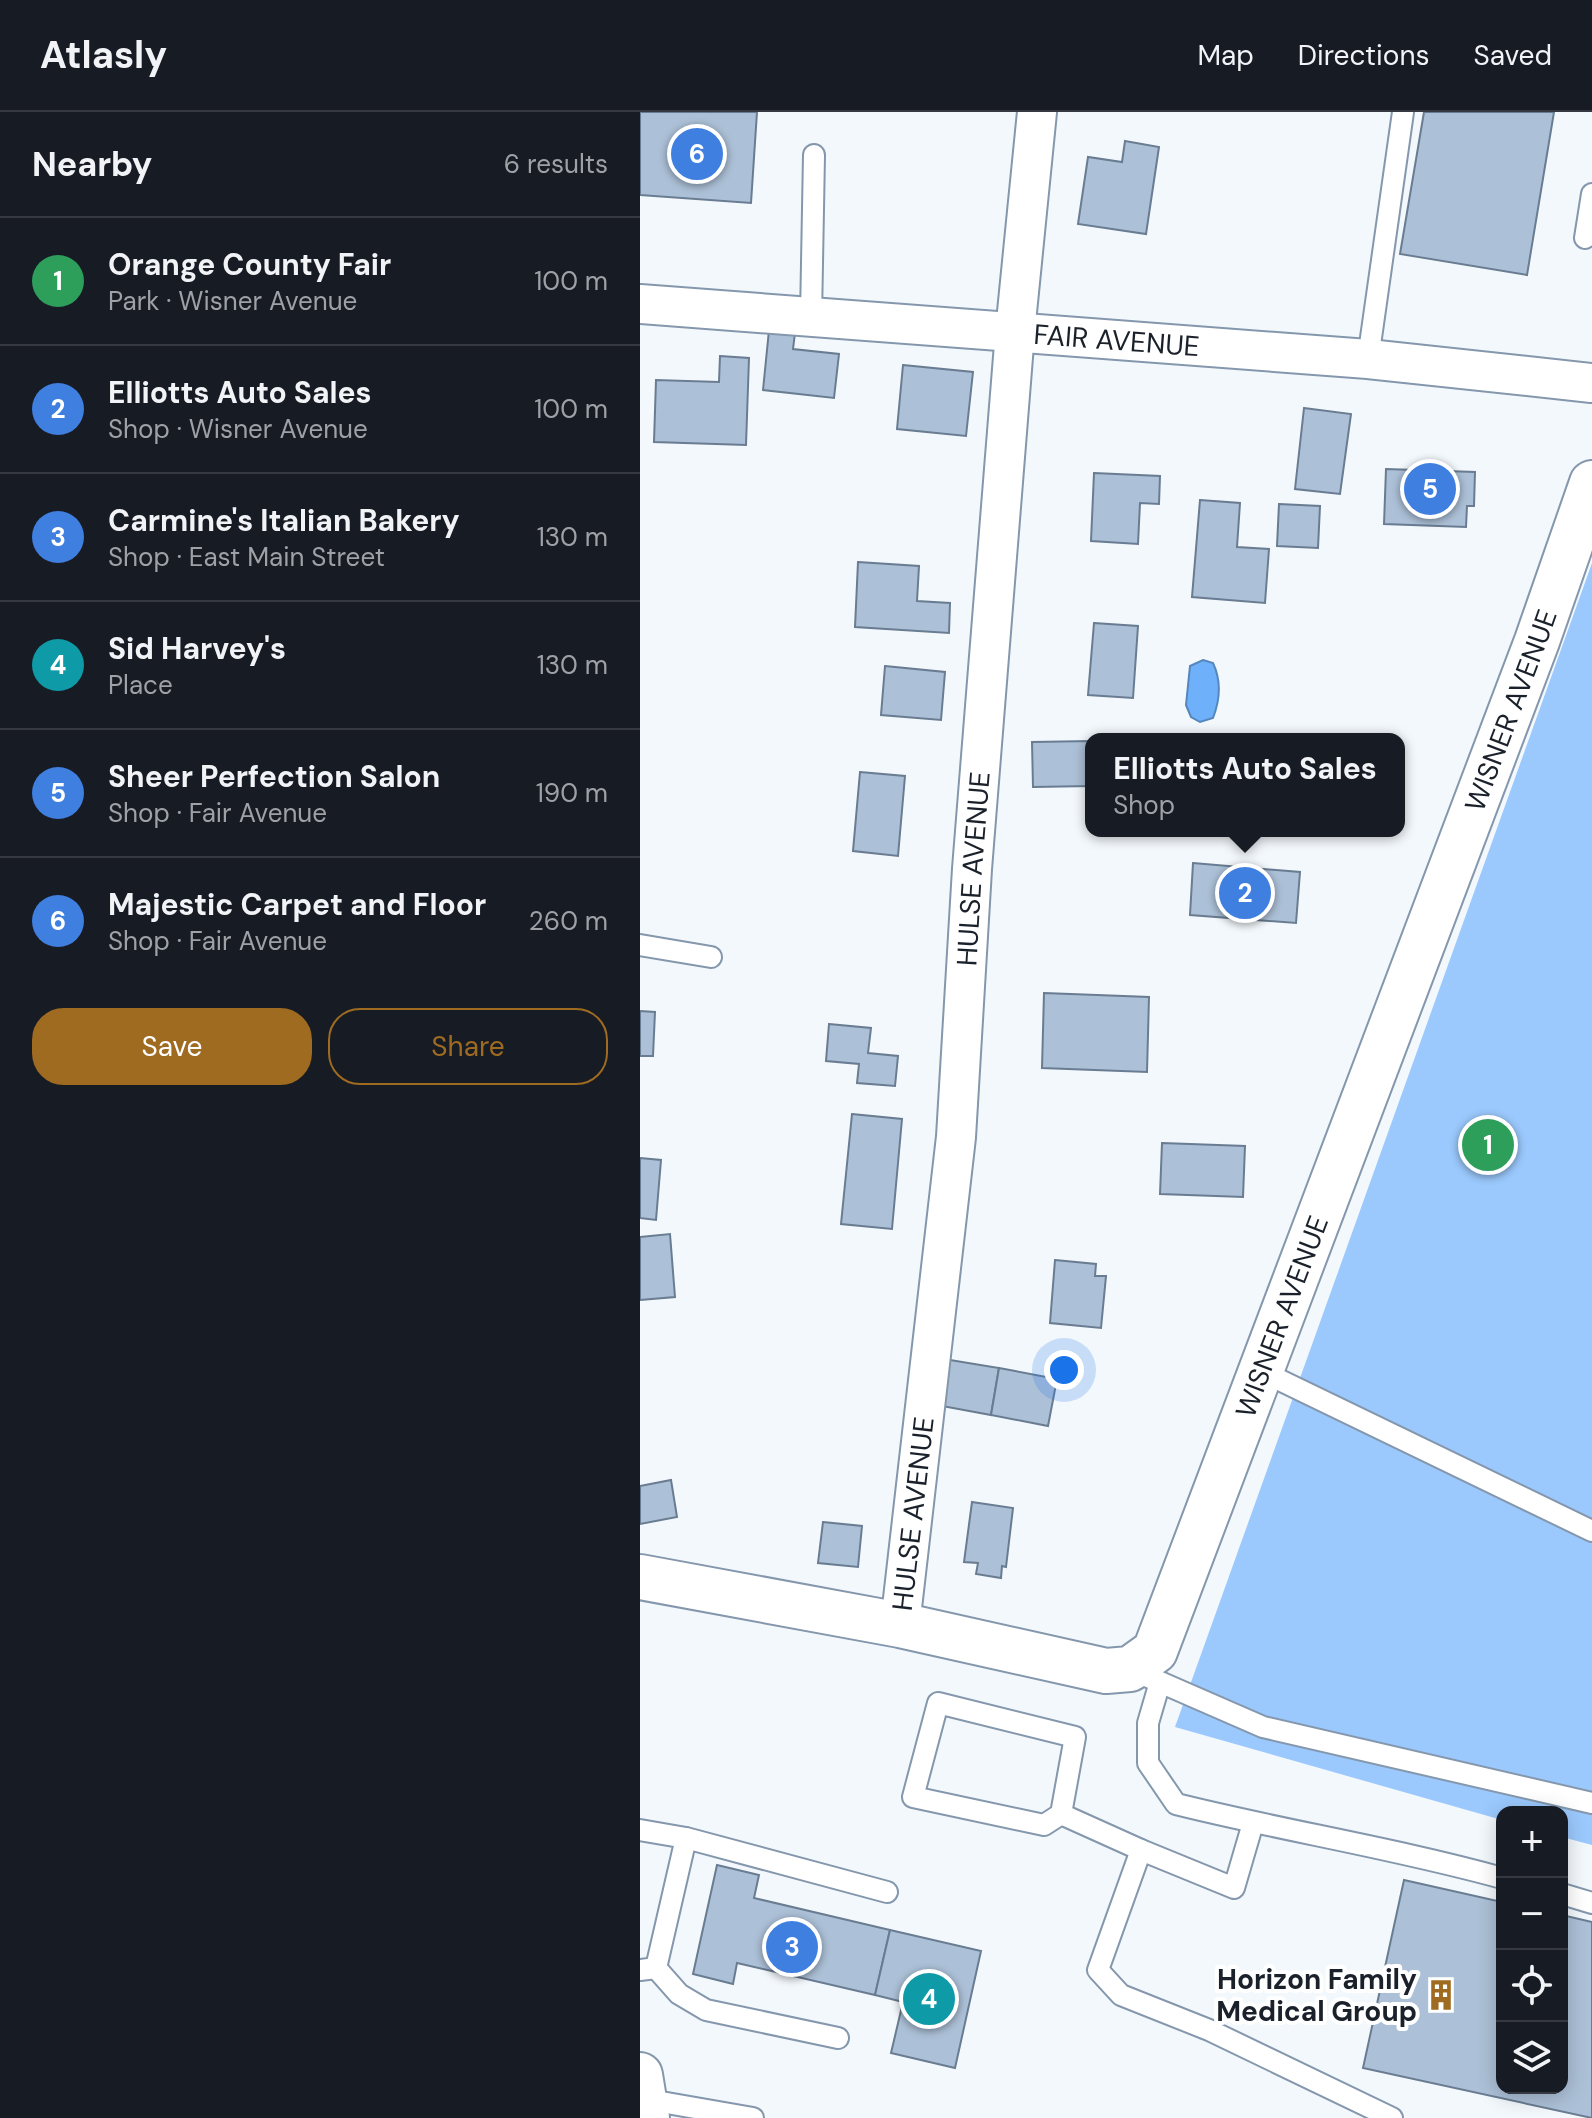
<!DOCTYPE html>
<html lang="en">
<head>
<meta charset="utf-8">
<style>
	body { margin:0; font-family:"DM Sans",sans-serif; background:#242831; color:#f1f3f6 }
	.controls { position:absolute; right:24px; bottom:24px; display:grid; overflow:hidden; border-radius:16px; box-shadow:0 4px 20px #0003 }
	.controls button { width:72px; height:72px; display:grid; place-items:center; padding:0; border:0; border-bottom:2px solid #363941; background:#171b24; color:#f1f3f6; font:40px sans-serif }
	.you { position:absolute; left:424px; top:1258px; width:28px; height:28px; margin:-20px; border:6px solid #fff; border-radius:50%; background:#1a73e8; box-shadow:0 0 0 12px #1a73e833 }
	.badge { display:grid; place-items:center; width:52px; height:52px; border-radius:50%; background:#9e6b21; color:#fff; font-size:26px; font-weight:700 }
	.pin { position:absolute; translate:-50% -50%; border:4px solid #fff; box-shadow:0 2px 8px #0006 }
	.popup { position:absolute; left:445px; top:621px; width:320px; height:104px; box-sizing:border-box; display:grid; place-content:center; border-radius:16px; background:#171b24; filter:drop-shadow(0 2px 6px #0005); font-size:26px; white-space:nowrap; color:#9ea1a6 }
	.popup b { font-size:30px; color:#f1f3f6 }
	.popup::after { content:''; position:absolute; left:50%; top:100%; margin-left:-16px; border:16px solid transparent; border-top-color:#171b24 }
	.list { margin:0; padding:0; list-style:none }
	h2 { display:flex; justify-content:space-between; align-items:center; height:104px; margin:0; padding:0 32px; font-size:34px }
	h2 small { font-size:26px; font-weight:400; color:#9ea1a6 }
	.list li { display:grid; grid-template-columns:52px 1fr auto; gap:24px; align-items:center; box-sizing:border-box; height:128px; padding:0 32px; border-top:2px solid #363941 }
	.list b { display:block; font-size:30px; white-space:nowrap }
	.list p { margin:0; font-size:26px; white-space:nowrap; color:#9ea1a6 }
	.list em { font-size:26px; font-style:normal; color:#9ea1a6 }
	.actions { display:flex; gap:16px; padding:24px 32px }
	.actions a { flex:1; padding:18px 0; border:2px solid #9e6b21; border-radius:32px; text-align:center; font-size:28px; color:#9e6b21 }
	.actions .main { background:#9e6b21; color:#fff }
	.icon { flex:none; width:44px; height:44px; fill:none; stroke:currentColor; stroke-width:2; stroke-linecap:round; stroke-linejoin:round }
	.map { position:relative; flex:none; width:952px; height:2006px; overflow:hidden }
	header { display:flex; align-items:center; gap:48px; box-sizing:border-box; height:112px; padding:0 40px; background:#171b24; border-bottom:2px solid #363941 }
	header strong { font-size:38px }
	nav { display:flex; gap:44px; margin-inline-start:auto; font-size:28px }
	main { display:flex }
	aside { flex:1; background:#171b24 }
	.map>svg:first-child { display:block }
	.green { fill:#9bc9fd }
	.water { fill:#6eb1fa; stroke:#5586bc; stroke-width:2 }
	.building { fill:#acc0d7; stroke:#697c91; stroke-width:2 }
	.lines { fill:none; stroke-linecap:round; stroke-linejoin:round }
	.lane-casing { stroke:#8497ac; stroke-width:24 }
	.street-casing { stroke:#8497ac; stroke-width:42 }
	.secondary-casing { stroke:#8497ac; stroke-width:48 }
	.lane { stroke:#fff; stroke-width:20 }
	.street { stroke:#fff; stroke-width:38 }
	.secondary { stroke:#fff; stroke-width:44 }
	.labels { text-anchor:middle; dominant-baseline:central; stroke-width:8; stroke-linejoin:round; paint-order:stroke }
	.street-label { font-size:28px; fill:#1a212a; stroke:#fff }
	.poi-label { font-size:28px; font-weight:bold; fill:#1a212a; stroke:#fff; text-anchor:end }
</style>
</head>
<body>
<header>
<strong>Atlasly</strong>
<nav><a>Map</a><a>Directions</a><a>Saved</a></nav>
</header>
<main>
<aside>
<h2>Nearby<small>6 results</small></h2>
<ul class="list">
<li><span class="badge" style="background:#2e9e5b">1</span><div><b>Orange County Fair</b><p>Park · Wisner Avenue</p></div><em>100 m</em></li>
<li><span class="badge" style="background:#3f7fe0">2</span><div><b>Elliotts Auto Sales</b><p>Shop · Wisner Avenue</p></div><em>100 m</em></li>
<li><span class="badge" style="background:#3f7fe0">3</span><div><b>Carmine's Italian Bakery</b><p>Shop · East Main Street</p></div><em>130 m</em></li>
<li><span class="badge" style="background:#0f9aa8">4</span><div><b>Sid Harvey's</b><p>Place</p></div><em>130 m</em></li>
<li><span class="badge" style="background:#3f7fe0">5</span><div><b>Sheer Perfection Salon</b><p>Shop · Fair Avenue</p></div><em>190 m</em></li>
<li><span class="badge" style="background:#3f7fe0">6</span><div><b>Majestic Carpet and Floor</b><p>Shop · Fair Avenue</p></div><em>260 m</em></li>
</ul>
<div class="actions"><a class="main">Save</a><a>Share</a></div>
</aside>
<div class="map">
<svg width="952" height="2006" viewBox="0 0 952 2006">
	<rect width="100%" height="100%" fill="#f3f8fc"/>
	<polygon class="green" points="952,451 952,1733 922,1725 922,1700 862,1700 862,1708 535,1615"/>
	<path class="water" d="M563,548l10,3c8,17 7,37 0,55l-13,4 -9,-5 -5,-12 4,-39z"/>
	<g class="building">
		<polygon points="0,0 117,0 111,91 0,83"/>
		<polygon points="784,0 914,0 887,163 760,142"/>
		<polygon points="485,29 519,35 506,122 438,112 448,45 482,50"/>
		<polygon points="129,218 155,221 153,237 199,242 194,286 123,278"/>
		<polygon points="80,244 109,246 106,333 14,330 16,268 79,270"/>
		<polygon points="263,253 333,260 326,324 257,317"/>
		<polygon points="664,296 711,302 700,382 655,377"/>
		<polygon points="746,357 835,360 834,394 827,394 826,415 744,412"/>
		<polygon points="454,361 520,364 519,392 500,391 498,432 451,429"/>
		<polygon points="560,388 600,391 597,435 629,437 625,491 552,485"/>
		<polygon points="639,392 680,394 678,436 637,434"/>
		<polygon points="218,450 279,454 277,489 310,491 309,521 215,515"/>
		<polygon points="454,511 498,514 493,586 448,583"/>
		<polygon points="245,554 305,560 301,608 241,603"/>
		<polygon points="451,629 451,674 393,675 392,630"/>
		<polygon points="220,660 265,664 258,744 213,739"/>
		<polygon points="553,751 660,760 656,811 550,803"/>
		<polygon points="404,881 509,885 507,960 402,956"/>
		<polygon points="0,899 15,900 13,944 0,944"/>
		<polygon points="189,912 231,916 228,941 258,944 255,974 217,971 219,952 186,949"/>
		<polygon points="212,1002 262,1007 252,1117 201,1112"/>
		<polygon points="522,1031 605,1034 603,1085 520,1082"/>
		<polygon points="0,1046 21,1048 16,1108 0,1106"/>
		<polygon points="30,1122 35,1185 0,1188 0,1125"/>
		<polygon points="415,1148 456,1152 455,1164 466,1164 461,1216 410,1211"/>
		<polygon points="310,1248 359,1256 351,1303 302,1294"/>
		<polygon points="359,1256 417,1267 408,1314 351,1303"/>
		<polygon points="31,1368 37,1405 0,1412 0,1374"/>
		<polygon points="332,1390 373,1396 366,1455 362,1454 361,1466 336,1462 338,1451 324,1450"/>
		<polygon points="183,1410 222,1414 218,1455 178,1451"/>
		<polygon points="77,1753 119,1763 114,1786 250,1818 235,1883 97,1851 93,1872 53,1862"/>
		<polygon points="764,1768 862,1790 862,1976 922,1976 922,1803 952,1810 952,2006 723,1956"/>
		<polygon points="250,1818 341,1839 315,1956 251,1941 263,1890 235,1883"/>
	</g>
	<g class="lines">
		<defs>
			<g id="lane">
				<polyline points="945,126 952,82"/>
				<polyline points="171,205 174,43"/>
				<polyline points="728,247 763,0"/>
				<polyline points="0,833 71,845"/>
				<polyline points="621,1259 952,1419"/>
				<polyline points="490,1557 623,1615 952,1691"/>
				<path d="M520,1570l-12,41v40l28,41c108,27 218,44 326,74"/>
				<polyline points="421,1702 404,1713 273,1685 298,1591 435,1625 421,1702 501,1738"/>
				<polyline points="613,1711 594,1776 501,1738 458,1858 481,1883 569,1918 752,2006"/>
				<polyline points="0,1718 46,1726 16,1856 0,1858"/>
				<polyline points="46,1726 247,1780"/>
				<polyline points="922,1782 952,1791"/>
				<polyline points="16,1856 39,1882 66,1898 198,1926"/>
				<polyline points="4,1987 113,2006"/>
			</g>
			<g id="street">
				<path id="s1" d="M0,192l728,55 224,24"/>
				<path id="s2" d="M260,1513l56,-488 16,-268 43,-537 22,-220"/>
			</g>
			<g id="secondary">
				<path id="s3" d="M0,1465l260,48 206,46 24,-2 25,-18 382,-1010 55,-158"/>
				<polyline points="0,1963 7,2006"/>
			</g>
		</defs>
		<use href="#lane" class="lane-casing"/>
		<use href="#street" class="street-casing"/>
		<use href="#secondary" class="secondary-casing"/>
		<use href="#lane" class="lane"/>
		<use href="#street" class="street"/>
		<use href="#secondary" class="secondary"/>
	</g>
	<defs>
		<symbol id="building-bare" viewBox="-9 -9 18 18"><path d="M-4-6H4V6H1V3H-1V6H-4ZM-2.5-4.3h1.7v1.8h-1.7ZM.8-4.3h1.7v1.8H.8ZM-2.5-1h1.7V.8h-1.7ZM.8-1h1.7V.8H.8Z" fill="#9e6b21" stroke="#fff" stroke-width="2.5" paint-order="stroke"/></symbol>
	</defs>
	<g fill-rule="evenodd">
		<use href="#building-bare" x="779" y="1861" width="44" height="44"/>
	</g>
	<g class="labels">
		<g class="street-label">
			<text stroke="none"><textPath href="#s1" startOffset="478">FAIR AVENUE</textPath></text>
			<text stroke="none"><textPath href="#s3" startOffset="1536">WISNER AVENUE</textPath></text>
			<text stroke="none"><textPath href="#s2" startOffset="760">HULSE AVENUE</textPath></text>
			<text stroke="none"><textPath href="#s3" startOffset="888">WISNER AVENUE</textPath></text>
			<text stroke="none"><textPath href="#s2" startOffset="112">HULSE AVENUE</textPath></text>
		</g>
		<g class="poi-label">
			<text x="777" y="1867">Horizon Family<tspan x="777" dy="32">Medical Group</tspan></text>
		</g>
	</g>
</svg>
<div class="controls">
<button>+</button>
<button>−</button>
<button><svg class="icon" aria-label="locate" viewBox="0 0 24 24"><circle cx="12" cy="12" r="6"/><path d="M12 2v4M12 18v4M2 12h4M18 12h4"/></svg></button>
<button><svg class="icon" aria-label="layers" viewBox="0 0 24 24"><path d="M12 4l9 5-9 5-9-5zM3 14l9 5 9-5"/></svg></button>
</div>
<div class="you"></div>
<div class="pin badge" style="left:848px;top:1033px;background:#2e9e5b">1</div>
<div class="pin badge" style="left:605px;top:781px;background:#3f7fe0">2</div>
<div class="popup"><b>Elliotts Auto Sales</b>Shop</div>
<div class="pin badge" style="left:152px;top:1835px;background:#3f7fe0">3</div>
<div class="pin badge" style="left:289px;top:1887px;background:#0f9aa8">4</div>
<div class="pin badge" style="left:790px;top:377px;background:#3f7fe0">5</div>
<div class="pin badge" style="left:57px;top:42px;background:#3f7fe0">6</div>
</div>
</main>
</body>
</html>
